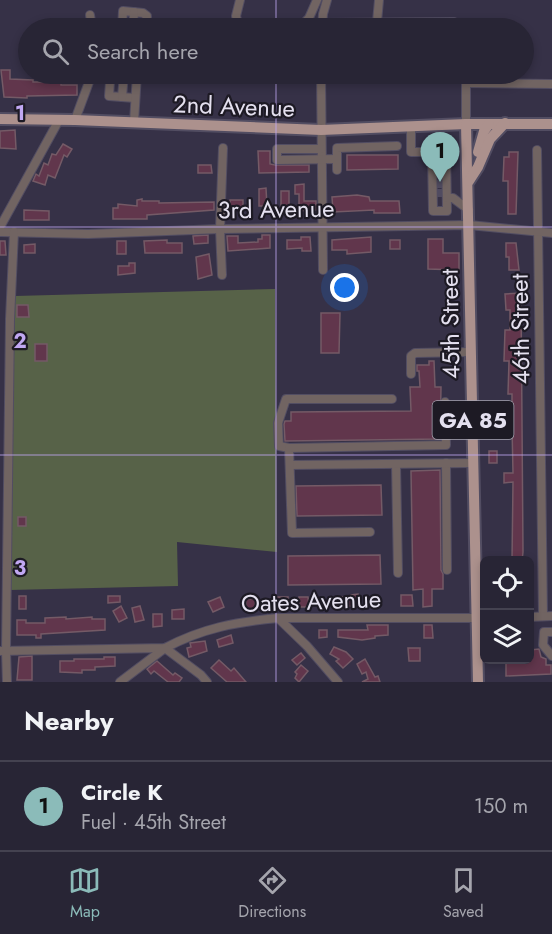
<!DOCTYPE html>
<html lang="en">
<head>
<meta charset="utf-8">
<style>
	body { margin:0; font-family:Jost,sans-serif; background:#343141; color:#f1f3f6 }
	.controls { position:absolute; right:18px; bottom:18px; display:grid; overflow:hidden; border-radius:9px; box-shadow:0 3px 9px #0003 }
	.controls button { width:54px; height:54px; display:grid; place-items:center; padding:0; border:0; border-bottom:2px solid #444250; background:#282535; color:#f1f3f6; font:30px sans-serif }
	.you { position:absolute; left:345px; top:288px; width:21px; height:21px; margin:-15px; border:4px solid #fff; border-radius:50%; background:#1a73e8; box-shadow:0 0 0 9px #1a73e833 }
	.badge { display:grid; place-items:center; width:39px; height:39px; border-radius:50%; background:#8bbbb9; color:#111; font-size:20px; font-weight:700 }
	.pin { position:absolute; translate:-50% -50px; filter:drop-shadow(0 2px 3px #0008) }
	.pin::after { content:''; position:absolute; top:32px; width:21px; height:18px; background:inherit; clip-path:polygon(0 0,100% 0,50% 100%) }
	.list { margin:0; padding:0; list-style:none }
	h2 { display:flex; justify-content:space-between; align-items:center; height:78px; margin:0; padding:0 24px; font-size:26px }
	h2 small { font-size:20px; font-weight:400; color:#a5a5ad }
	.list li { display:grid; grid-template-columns:39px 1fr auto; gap:18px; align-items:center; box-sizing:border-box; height:90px; padding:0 24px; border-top:2px solid #444250 }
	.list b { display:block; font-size:22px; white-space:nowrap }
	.list p { margin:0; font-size:20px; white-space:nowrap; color:#a5a5ad }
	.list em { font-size:20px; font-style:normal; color:#a5a5ad }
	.icon { flex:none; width:33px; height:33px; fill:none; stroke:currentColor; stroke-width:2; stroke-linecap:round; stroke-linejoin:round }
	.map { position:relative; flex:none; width:552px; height:682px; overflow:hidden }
	.search { position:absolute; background:#282535; box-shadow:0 3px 9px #0003; left:18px; right:18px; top:18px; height:66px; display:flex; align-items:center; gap:15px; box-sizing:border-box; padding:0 21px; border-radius:33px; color:#a5a5ad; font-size:22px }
	.sheet { height:168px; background:#282535 }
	nav { display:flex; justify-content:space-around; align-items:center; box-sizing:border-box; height:84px; border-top:2px solid #444250; background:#282535; font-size:16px; color:#a5a5ad }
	nav a { display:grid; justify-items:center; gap:3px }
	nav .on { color:#8bbbb9 }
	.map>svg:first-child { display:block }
	.green { fill:#576248 }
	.building { fill:#61364c; stroke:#745a66; stroke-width:1.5 }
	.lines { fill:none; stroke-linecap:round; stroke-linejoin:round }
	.minor-tunnel { stroke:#504b60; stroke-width:8; stroke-dasharray:8 4; stroke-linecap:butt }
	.minor-casing { stroke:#524d62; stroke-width:10 }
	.major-casing { stroke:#524d62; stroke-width:14 }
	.minor { stroke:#716462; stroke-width:8 }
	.major { stroke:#ac918d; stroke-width:10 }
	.grid { fill:none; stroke:#c1a8f3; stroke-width:1.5; stroke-opacity:0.55 }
	.labels { text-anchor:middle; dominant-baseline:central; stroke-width:4.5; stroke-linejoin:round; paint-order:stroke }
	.shield { fill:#1d1a24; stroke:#a8a5b2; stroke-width:1.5 }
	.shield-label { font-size:22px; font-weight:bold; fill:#e4e0ef }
	.street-label { font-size:24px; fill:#e4e0ef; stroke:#1d1a24 }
	.grid-label { font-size:20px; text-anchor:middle; font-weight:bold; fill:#c1a8f3; stroke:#1d1a24; stroke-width:4.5; stroke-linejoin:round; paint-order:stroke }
</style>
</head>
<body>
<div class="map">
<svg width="552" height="682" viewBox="0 0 552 682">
	<rect width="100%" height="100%" fill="#363147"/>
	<polygon class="green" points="275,289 277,552 177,542 178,586 10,590 15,296"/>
	<g class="building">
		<polygon points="1,70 10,70 10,79 33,80 33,82 43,82 43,79 48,79 48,81 61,81 61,85 77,85 77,95 27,96 27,98 4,97"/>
		<polygon points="15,130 16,149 0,148 0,131"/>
		<polygon points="63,144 72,149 67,157 64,155 55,178 48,175 45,185 33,181 36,174 39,176 44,163 48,165 52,154 56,155"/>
		<polygon points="258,151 270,151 270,164 275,165 309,165 309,172 259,173"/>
		<polygon points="509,152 518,152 516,214 508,214 508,181 503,181 504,157 509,157"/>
		<polygon points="347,155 398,155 398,169 347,170"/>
		<polygon points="198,165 211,165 212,173 198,173"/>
		<polygon points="304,184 304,201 316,201 316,210 299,211 299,194 295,194 295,185"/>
		<polygon points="266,188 267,206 259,206 259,189"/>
		<rect x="281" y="191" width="8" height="20"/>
		<polygon points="357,195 369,197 370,201 399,201 400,213 374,213 374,210 333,212 332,197"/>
		<polygon points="142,199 142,201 159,201 159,203 214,202 214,210 147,215 147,219 113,219 113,208 118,208 118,204 137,206 137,200"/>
		<rect x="230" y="200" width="13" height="9"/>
		<polygon points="24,210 49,211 49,220 24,220"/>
		<polygon points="208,235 208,243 194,244 193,236"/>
		<polygon points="262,235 270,235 270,248 228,251 227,236 238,236 238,243 258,242 258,239 262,239"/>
		<polygon points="301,237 310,237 311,251 302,251 302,248 287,249 287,240 301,240"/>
		<polygon points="371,237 371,252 347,254 347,250 332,250 332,240"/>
		<polygon points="428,239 443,239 443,253 459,253 459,270 428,269"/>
		<polygon points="167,240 167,243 182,243 182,253 145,253 144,241"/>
		<rect x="390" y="240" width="10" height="9"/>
		<polygon points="0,241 5,241 6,255 0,255"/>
		<rect x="117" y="241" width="9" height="13"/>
		<polygon points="506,243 516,243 519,270 509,270 509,257 506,257"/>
		<polygon points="35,244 35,253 24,253 24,245"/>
		<polygon points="209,254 212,275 198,279 196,257"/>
		<polygon points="129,263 135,263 135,273 118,275 118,266 129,266"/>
		<polygon points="521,293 523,552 522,561 512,561 513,482 504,483 504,473 513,473 512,427 510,427 510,415 512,415 512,394 508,394 509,361 504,361 505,330 510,330 510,310 506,310 505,294"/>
		<polygon points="17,305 28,305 29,317 17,317"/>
		<polygon points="321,313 340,313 339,353 321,353"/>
		<rect x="35" y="344" width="12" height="17"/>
		<polygon points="429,361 434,361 435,387 441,387 440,439 285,441 284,424 285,421 291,421 291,412 411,411 410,387 420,387 419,371 417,371 417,365 429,365"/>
		<rect x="489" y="451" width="8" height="12"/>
		<polygon points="440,470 441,570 443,574 443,589 432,589 432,606 423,607 423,589 413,590 411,471"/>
		<polygon points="381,485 382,515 297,516 296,486"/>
		<rect x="18" y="517" width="8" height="9"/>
		<polygon points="380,555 381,584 288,585 288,556"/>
		<polygon points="358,594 359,606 334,606 334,597 351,597 351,595"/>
		<polygon points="401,595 412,595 413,606 401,606"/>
		<rect x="19" y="596" width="7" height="13"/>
		<polygon points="108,596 120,596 120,602 108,603"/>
		<polygon points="220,597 224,607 213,612 208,602"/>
		<rect x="275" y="597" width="13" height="9"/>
		<polygon points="299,597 308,597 309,607 299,607"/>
		<rect x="246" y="599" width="9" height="10"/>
		<polygon points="121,606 127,618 119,622 113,611"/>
		<polygon points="140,606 144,620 135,622 132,608"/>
		<polygon points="184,609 184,619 172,619 172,610"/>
		<polygon points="153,614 162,614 162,626 153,627"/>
		<polygon points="66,617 66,619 92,617 92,619 105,619 105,630 41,634 41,638 36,638 36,635 17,635 17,620 26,620 26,623 45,623 45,618"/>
		<polygon points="367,625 388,625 388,635 375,636 375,638 362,640 338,637 338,630 368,630"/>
		<polygon points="424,625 432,625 433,638 424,638"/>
		<polygon points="319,630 327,630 327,637 319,638"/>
		<polygon points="231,635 233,643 219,647 217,640"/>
		<polygon points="205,641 207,651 189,657 187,648 191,647 190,643"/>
		<polygon points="334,647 346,652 353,659 343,668 336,661 339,659 330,654"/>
		<polygon points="408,648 420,648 420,661 409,661"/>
		<polygon points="539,649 541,657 546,659 546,665 551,665 551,674 506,676 506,660 530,660 530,650"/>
		<polygon points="301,653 305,658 297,665 292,660"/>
		<polygon points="32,656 32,680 17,680 19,657"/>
		<polygon points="104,657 115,657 115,666 95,667 95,670 82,670 82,673 60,672 60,661 74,661 74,659 104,659"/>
		<polygon points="365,659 375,677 378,676 380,682 362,682 368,679 366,672 362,674 357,664"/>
		<polygon points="219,660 231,671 234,668 246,682 227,682 211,668"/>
		<polygon points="157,661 173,675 175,673 182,678 179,682 168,682 154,671 151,674 147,669"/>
		<polygon points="301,665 308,671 299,682 295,678 297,674 295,672"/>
	</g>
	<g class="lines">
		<g class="minor-tunnel">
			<polyline points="436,160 443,160"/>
			<polyline points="437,175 443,174"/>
			<polyline points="436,184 443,184"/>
			<polyline points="437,193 443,193"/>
		</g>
		<defs>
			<g id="minor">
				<polyline points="90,15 92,28"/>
				<polyline points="377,22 379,0"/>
				<polyline points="322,23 454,22 464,28"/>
				<polyline points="122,28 123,11 143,13 147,16 146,28"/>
				<polyline points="133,28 134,12"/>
				<polyline points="239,28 236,16 240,0"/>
				<polyline points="299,28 309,18 317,0"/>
				<polyline points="322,28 323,14 327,0"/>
				<polyline points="321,74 323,270"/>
				<polyline points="466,74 466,124"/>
				<polyline points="110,82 109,96 135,98"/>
				<polyline points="466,83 552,84"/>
				<polyline points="122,97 124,74"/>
				<polyline points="75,120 92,74"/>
				<polyline points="134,122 137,74"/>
				<polyline points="411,126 411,152 446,152 447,211 433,211 432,152"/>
				<polyline points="321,149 277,149 277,160 337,159"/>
				<polyline points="537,150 543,616"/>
				<polyline points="337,170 337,148 397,146"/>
				<polyline points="447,198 453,198 469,210"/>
				<polyline points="0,227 59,120"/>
				<polyline points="0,232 88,234 220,229 469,225 552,233"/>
				<polyline points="222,275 220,229 223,148"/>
				<polyline points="411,374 411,356 415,353 471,352"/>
				<polyline points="289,448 279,446 278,423 286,399 392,399"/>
				<polyline points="446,463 447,570"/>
				<polyline points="396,464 398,573"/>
				<polyline points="290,465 473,463"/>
				<polyline points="370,532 292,533 289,448 446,445 445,402"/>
				<polyline points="530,617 552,616"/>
				<polyline points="278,618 307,646 338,682"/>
				<polyline points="552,632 544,632 543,645 552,656"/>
				<path d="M0,651l165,-3c38,-20 71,-26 113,-30h206"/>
				<polyline points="7,682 6,651 10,319 14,232"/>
				<polyline points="120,682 165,648 201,675 207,682"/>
			</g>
			<g id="major">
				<polyline points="0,119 75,120 321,130 466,124 552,124"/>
				<polyline points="466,124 478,682"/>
				<polyline points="478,152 484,131 489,124"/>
				<polyline points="469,181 478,167 490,139 505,123"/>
			</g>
		</defs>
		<use href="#minor" class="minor-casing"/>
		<use href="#major" class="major-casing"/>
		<use href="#minor" class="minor"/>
		<use href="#major" class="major"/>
	</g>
	<path class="grid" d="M276,0v28M276,74v608M0,227h552M0,455h552"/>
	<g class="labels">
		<rect class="shield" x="432.5" y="401" width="81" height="38" rx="4.5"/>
		<g class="shield-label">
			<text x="473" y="420">GA 85</text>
		</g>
		<g class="street-label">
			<text transform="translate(234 106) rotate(2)">2nd Avenue</text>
			<text transform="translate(276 209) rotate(-1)">3rd Avenue</text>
			<text transform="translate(450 324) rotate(-91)">45th Street</text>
			<text transform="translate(520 329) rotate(-91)">46th Street</text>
			<text transform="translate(311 601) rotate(-2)">Oates Avenue</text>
		</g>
	</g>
	<g class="grid-label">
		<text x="20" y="120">1</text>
		<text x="20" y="348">2</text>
		<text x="20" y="575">3</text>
	</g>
</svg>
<div class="controls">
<button><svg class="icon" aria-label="locate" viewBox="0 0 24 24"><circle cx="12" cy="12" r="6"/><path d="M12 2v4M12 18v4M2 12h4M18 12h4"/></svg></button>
<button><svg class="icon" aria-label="layers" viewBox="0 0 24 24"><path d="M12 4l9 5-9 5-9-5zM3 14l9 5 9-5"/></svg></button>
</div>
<div class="you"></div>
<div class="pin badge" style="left:440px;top:182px">1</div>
<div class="search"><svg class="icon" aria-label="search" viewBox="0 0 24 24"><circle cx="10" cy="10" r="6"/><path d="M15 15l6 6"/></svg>Search here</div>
</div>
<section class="sheet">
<h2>Nearby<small></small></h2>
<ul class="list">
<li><span class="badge">1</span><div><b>Circle K</b><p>Fuel · 45th Street</p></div><em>150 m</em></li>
</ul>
</section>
<nav>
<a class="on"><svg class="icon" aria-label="map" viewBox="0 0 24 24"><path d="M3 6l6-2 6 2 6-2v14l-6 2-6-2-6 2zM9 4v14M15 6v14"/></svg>Map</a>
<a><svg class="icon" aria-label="directions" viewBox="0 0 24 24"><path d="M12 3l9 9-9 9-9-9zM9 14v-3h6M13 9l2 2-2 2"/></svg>Directions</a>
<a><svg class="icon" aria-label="saved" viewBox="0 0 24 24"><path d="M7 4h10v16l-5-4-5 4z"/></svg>Saved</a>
</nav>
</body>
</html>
